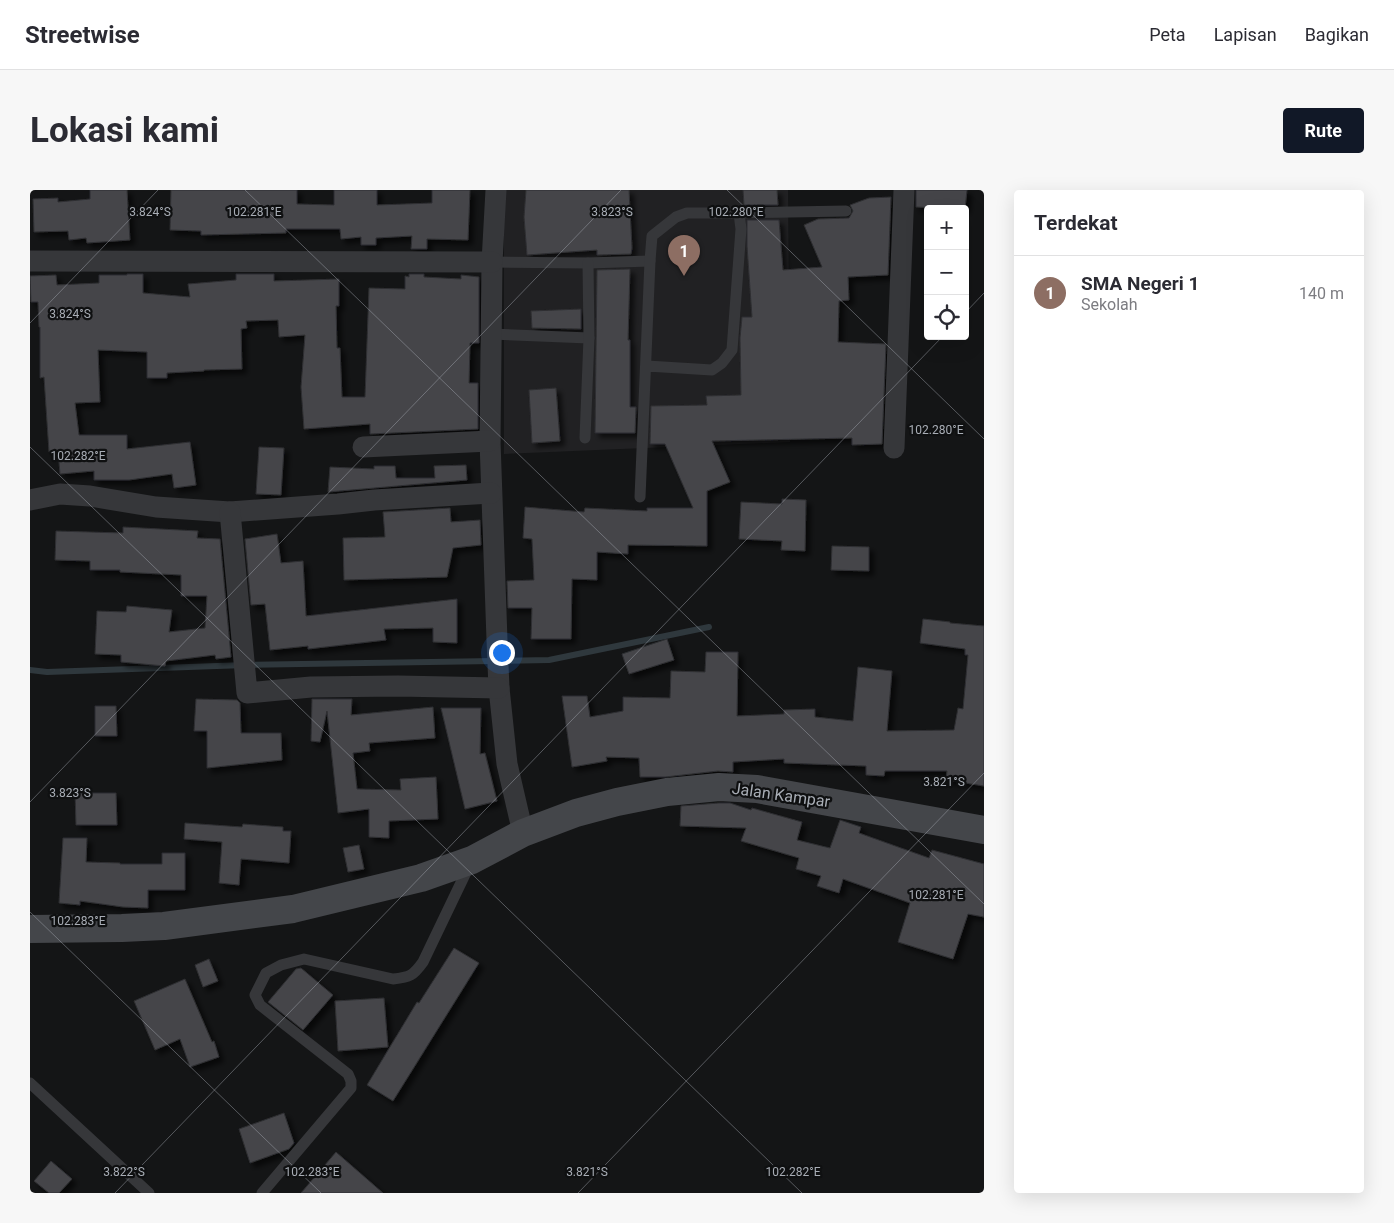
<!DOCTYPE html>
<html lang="id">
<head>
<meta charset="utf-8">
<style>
	body { margin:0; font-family:Roboto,sans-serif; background:#f7f7f7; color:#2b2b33 }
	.controls { position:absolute; right:15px; top:15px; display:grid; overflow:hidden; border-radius:5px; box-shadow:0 5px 20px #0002 }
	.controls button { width:45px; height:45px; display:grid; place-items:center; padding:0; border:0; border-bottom:1px solid #e1e1e2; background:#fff; color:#2b2b33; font:25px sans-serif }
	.you { position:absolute; left:471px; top:462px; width:18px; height:18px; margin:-12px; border:4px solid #fff; border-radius:50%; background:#1a73e8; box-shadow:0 0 0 8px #1a73e833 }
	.badge { display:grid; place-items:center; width:32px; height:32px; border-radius:50%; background:#111827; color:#fff; font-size:16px; font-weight:700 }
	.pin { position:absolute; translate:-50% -41px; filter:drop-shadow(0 1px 2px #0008) }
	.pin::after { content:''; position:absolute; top:26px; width:18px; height:15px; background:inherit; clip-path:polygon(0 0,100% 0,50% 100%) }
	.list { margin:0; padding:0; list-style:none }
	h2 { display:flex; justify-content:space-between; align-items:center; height:65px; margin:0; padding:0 20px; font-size:21px }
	h2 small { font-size:16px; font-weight:400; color:#7c7c81 }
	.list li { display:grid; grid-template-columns:32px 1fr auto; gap:15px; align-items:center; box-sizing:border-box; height:75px; padding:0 20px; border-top:1px solid #e1e1e2 }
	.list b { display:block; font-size:19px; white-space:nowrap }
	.list p { margin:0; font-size:16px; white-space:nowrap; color:#7c7c81 }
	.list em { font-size:16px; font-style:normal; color:#7c7c81 }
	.icon { flex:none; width:28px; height:28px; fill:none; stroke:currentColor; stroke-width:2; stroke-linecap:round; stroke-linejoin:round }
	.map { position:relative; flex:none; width:954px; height:1003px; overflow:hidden; border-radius:5px }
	header { display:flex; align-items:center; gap:30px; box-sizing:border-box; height:70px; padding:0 25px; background:#fff; border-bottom:1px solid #e1e1e2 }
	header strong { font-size:24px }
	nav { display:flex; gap:28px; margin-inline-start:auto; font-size:18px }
	.intro { display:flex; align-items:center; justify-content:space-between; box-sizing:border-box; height:120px; padding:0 30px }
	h1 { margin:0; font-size:35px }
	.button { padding:12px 22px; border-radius:5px; background:#111827; color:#fff; font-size:18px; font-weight:700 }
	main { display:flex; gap:30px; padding:0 30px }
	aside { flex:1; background:#fff; border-radius:5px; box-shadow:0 5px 20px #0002 }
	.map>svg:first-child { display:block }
	.built { fill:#212123 }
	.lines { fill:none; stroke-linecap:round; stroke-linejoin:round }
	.stream { stroke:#2f383d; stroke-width:6 }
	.building { fill:#444549; stroke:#2f2f32; filter:url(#shadow) }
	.lane { stroke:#36373a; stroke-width:11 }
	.street { stroke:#36373a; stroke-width:21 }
	.secondary { stroke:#44464a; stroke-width:28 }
	.ticks { fill:none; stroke:#a8adb5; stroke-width:1; stroke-opacity:0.45 }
	.labels { text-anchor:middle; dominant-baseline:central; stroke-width:4.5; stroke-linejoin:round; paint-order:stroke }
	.street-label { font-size:16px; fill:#a8adb5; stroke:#0f1011 }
	.ticks-label { font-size:12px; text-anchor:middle; fill:#a8adb5; stroke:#0f1011; stroke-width:4.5; stroke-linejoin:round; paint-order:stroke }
</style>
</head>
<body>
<header>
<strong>Streetwise</strong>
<nav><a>Peta</a><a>Lapisan</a><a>Bagikan</a></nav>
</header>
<div class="intro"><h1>Lokasi kami</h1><a class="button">Rute</a></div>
<main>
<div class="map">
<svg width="954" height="1003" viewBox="0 0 954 1003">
	<defs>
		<filter id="shadow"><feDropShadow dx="4.5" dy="4.5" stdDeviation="2.5" flood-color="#0009"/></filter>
	</defs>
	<rect width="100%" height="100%" fill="#141516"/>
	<polygon class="built" points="474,0 758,0 760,252 474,264"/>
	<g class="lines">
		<polyline class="stream" points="0,480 17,482 215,475 519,470 679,437"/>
	</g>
	<g class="building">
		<polygon points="60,0 97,0 100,50 57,53 56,48 39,50 38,41 4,42 3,9 28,8 28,12 60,9"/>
		<polygon points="141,0 267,0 267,14 304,15 304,0 347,0 347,15 402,13 402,0 440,0 438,50 397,49 397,59 381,59 382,46 346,48 346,55 331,55 331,47 311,49 310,39 256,39 256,43 171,45 171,41 140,40"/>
		<polygon points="496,0 599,0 602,58 601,64 567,65 567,60 497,65 494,27"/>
		<polygon points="713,0 747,0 748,15 714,15"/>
		<polygon points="886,0 937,0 935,19 886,17"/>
		<polygon points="861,7 858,85 818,87 819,110 809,111 808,152 856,154 852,254 822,255 822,248 682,251 700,292 677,301 677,356 598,355 598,364 567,362 567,390 542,389 541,449 501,449 502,418 478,418 477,391 504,390 502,349 493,348 495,317 554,322 555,318 617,321 617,318 663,318 635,254 620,254 621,216 677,215 676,206 711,205 710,148 712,127 722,127 717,56 717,30 749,30 753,80 792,77 774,35 788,29 819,28 823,21 820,15 839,8"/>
		<polygon points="600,79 598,150 600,150 600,217 606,217 605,243 565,243 567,80"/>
		<polygon points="97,84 113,84 113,103 160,107 158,94 206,90 206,84 244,84 244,91 309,89 309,116 306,116 307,158 310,158 312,207 335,207 339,98 375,99 375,86 379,87 379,84 394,84 394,87 431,89 431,85 449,87 449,153 440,153 439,193 448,193 448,239 340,244 340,234 274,239 271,197 275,145 249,147 248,130 216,131 217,138 211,139 212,179 174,180 174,181 137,183 137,188 117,188 117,162 68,160 70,212 45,213 49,245 97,245 97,259 160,252 166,295 144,298 142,284 99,290 64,290 64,281 30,284 28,261 19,262 14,187 10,188 10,137 9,137 8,112 1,112 0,86 26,85 27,95 69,93 69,85 97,85"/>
		<polygon points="551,119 551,139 502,138 501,121"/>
		<polygon points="526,198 530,251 502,253 499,200"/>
		<polygon points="229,257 254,258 251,305 226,304"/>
		<polygon points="436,275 437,290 298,302 300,277 344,279 344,276 365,276 366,288 405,288 404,276"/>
		<polygon points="752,309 776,310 775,361 751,360 752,351 709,349 711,312 752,314"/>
		<polygon points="420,318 421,332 450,330 451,355 423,358 417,387 314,390 313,348 355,347 353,322"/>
		<polygon points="93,337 168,341 167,348 190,349 201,467 186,469 185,465 136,471 135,476 91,472 91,465 65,464 67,421 96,422 97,416 142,420 139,442 175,438 177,406 151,406 151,385 90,382 90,380 60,380 60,371 25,370 26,341 93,343"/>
		<polygon points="247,344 251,373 273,371 276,426 427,409 427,453 403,452 403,438 354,439 356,450 278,459 278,456 240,460 235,414 221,415 215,349"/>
		<polygon points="802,356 839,357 839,381 801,380"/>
		<polygon points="893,429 920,432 920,433 954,436 954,596 916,590 917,581 855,581 854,586 836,585 836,576 754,573 754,569 703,572 703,582 688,581 635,587 610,587 609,568 576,567 577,571 542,577 532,506 557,506 560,527 593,521 593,507 640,508 641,481 675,482 676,462 708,462 707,526 754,524 754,520 785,519 785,527 823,531 828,477 862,481 857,541 924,540 928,518 933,519 938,465 935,465 935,459 890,453"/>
		<polygon points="637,449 644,470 599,484 592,464"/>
		<polygon points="166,509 207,510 210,513 211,543 251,543 252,570 177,578 177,541 164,541"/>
		<polygon points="282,509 322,509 321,525 403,517 405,548 339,553 340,561 323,563 327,599 371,600 370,589 406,587 408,629 359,631 359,648 339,647 339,619 308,623 297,521 290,552 281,551"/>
		<polygon points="65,516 86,516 87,546 65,546"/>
		<polygon points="411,518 451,518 450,564 455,563 467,611 435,619"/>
		<polygon points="45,603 86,603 87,635 46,635"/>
		<polygon points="689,613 700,613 721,620 722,618 772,632 767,650 800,658 810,630 831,637 829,643 899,668 902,660 954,674 954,727 938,724 923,769 868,752 880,713 813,689 809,703 787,696 791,686 766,679 769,668 711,651 716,638 650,636 651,616"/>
		<polygon points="155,633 212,637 213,634 253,637 253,641 261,641 259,673 211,669 209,695 189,693 192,652 154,649"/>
		<polygon points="33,648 57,648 56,672 90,673 90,674 132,674 132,663 155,663 155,700 118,700 118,718 93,717 50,711 50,715 29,713"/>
		<polygon points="329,655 334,679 318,682 313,658"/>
		<polygon points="424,758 449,773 363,911 337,895 387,812 389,813"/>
		<polygon points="179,769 188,791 173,797 165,775"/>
		<polygon points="271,778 303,805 273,840 238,812 266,779"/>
		<polygon points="155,789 182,852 184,851 189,867 160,877 150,849 125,860 104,811"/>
		<polygon points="354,808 358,857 308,861 305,811"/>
		<polygon points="254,923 264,953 259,959 220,973 209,939"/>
		<polygon points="306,962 353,1003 271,1003"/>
		<polygon points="21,971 42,989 29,1003 19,1003 4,991"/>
	</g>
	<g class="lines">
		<g class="lane">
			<polyline points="709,23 816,21"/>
			<polyline points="462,72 558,73 620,71"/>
			<polyline points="462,144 559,148"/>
			<polyline points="555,248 559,148 558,73"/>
			<polyline points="610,307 620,71 622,46 646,27 657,23 709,23 711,39 702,160 692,173 682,180 617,176"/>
			<polyline points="0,893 119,1003"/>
			<path d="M232,1003l89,-105v-7l-3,-7 -88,-69 -5,-10 11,-22 15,-8 23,-6 89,20c17,-2 20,-3 30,-17l47,-98"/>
		</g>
		<g class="street">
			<polyline points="466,0 462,72 460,251 467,450 469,498 477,574 493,643"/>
			<polyline points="0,71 462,72"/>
			<polyline points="333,257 460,251"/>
			<polyline points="864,258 874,0"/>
			<polyline points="0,310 30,304 60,306 126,317 200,322 308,314 344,310 461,303"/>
			<polyline points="200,322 217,503 281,497 368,496 469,498"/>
		</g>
		<polyline class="secondary" points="0,739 92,738 134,736 263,719 391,688 442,670 493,643 546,623 587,612 637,602 689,597 727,599 954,640"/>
	</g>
	<path class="ticks" d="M215,0l739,714M697,0l257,249M935,123l19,-20M0,133l128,-133M0,257l772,746M0,612l591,-612M0,722l291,281M85,1003l828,-857M548,1003l406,-420"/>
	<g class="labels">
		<g class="street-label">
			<text transform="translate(751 605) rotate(8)">Jalan Kampar</text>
		</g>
	</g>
	<g class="ticks-label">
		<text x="224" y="26">102.281°E</text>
		<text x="706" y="26">102.280°E</text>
		<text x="120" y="26">3.824°S</text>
		<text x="582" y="26">3.823°S</text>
		<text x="40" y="128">3.824°S</text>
		<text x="906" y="244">102.280°E</text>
		<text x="48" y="270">102.282°E</text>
		<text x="914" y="596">3.821°S</text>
		<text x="40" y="607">3.823°S</text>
		<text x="906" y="709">102.281°E</text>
		<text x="48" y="735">102.283°E</text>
		<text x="94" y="986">3.822°S</text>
		<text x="557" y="986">3.821°S</text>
		<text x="282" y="986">102.283°E</text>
		<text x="763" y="986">102.282°E</text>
	</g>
</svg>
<div class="controls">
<button>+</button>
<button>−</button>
<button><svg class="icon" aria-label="locate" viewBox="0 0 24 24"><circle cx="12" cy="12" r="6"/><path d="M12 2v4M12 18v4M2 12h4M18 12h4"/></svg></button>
</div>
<div class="you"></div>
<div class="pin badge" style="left:654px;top:86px;background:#8d6e63">1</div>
</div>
<aside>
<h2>Terdekat<small></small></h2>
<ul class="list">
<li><span class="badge" style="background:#8d6e63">1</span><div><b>SMA Negeri 1</b><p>Sekolah</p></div><em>140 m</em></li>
</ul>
</aside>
</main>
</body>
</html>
